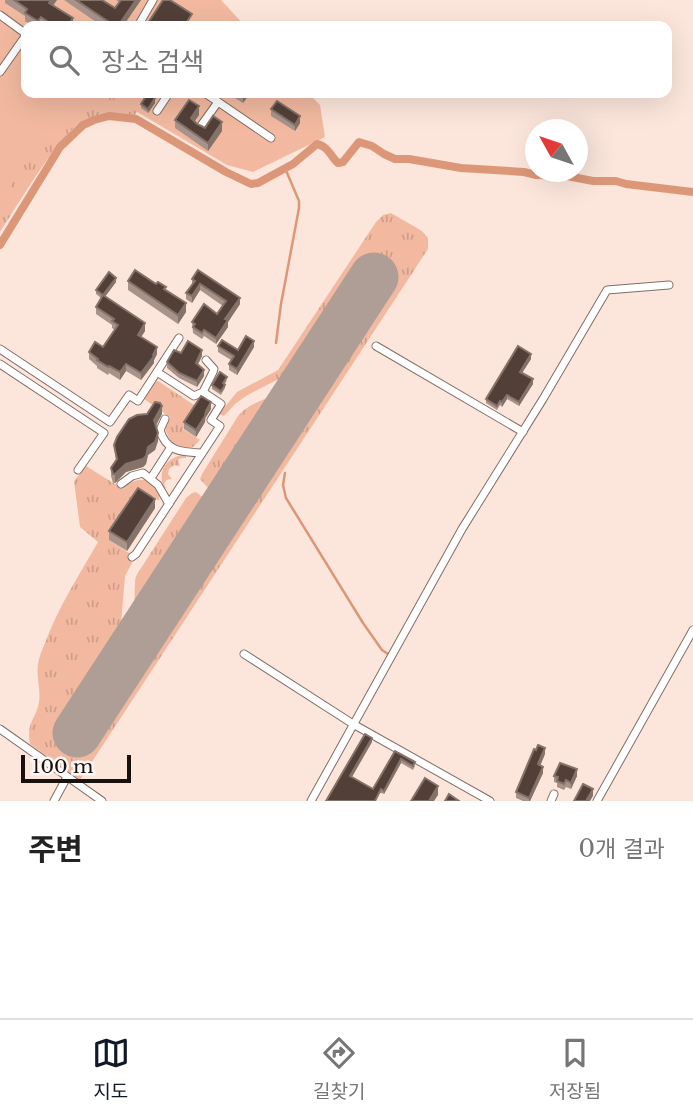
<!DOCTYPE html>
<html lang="ko">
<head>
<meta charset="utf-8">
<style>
	body { margin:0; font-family:"Libre Baskerville","Noto Sans KR",serif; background:#f6f6f6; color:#222 }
	.compass { position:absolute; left:525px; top:119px; width:63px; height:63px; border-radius:50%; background:#fff; box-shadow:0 7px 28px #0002; rotate:310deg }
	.scale { position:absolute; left:21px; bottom:18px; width:110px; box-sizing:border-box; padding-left:7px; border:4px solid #19110e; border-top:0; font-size:19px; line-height:24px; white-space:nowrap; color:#19110e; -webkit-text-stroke:5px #fcf7f5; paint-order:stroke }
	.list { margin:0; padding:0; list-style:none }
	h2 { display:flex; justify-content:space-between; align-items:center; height:91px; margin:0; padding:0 28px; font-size:30px }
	h2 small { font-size:23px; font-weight:400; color:#767676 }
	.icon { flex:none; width:38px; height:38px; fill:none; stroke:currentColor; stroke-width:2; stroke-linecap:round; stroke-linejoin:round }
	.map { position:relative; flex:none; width:693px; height:801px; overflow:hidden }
	.search { position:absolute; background:#fff; box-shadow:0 7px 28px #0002; left:21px; right:21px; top:21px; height:77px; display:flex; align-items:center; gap:18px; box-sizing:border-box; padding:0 24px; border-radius:14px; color:#767676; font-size:26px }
	.sheet { height:217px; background:#fff }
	nav { display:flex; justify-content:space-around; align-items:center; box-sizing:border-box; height:98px; border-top:2px solid #e0e0e0; background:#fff; font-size:19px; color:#767676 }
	nav a { display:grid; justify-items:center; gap:4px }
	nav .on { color:#111827 }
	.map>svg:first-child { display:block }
	.grass { fill:url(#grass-tufts) }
	.garden { fill:#f2b9a0 }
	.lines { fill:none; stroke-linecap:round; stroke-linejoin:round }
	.stream { stroke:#dc9779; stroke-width:2.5 }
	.canal { stroke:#dc9779; stroke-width:8 }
	.runway { stroke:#ae9e96; stroke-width:49 }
	.minor-casing { stroke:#816e65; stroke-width:9 }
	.minor { stroke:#fff; stroke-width:7 }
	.wall { fill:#a7938a }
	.shaded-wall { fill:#857269 }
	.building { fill:#524038; stroke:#857269; stroke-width:2 }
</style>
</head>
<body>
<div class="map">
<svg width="693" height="801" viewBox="0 0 693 801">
	<defs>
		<pattern id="grass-tufts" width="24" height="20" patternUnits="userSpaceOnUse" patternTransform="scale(1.75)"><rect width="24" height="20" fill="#f2b9a0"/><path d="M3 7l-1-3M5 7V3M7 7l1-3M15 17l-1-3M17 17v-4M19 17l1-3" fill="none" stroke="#cf9e89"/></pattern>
	</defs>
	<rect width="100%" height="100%" fill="#fce6dc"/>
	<g class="grass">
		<path d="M0,78l26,15h97l26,2 -15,21c-17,-3 -32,-4 -48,3 -25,11 -69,88 -86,113z"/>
		<path d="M391,213l31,18 6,7v11l-348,531 -50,-36c-4,-23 6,-24 9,-42 2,-12 -3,-25 -1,-38 1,-7 4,-14 7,-21 13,-35 34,-68 53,-101l-18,-15 -6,-46 12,-15 37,23c13,-15 40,-12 36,12l-6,-5 -5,6 -10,-6 -29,44 26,17 -10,19 -6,73 -54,79 19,13 303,-460 -21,-13 -66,100 -54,28 -11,8 -11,12 -5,-2 18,-22 41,-22 98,-148 7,-7z"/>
		<path d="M158,381l39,26 -14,22 17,11 -9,9c-15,2 -22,-8 -26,-21l5,-11 -26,-18v-3l7,-12z"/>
		<path d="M274,395h3l3,3v3l-58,88 -5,2 -9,-3 -8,-9 2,-5 36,-58c10,-12 23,-15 36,-21z"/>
		<path d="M181,455h5v3h-5l-3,2 2,6 -6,-1 -5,4 -1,5 4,5 -6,1 -2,4 2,4h-2c-6,-16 0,-28 17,-33z"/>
		<polygon points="196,492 210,503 210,508 141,614 139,615 134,614 135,581 136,576 186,498 192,493"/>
	</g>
	<g class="garden">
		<polygon points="0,0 221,0 245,26 26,26 26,93 85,93 56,117 0,202"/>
		<polygon points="105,93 308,93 320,105 325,137 253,172 227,165"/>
	</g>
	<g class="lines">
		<g class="stream">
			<polyline points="276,343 281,304 299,208 299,201 285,168"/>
			<polyline points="285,473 283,485 286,498 363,623 382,650 388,654"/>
		</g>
		<path class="canal" d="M0,245l60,-98 23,-22 11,-5 15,-4 27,3 90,53 25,12 7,-1 35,-19 24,-20c11,2 14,13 21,19l5,-1 16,-20 13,4 12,8 11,5h14l52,9 63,4 12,3 31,1 26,5h23l10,3 67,8"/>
		<polyline class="runway" points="77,733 374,277"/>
		<defs>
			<g id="minor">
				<polyline points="0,15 26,34"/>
				<polyline points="138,26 153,0"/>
				<polyline points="0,72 26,35"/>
				<polyline points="205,93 271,138"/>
				<polyline points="157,111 169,93"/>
				<polyline points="200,127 218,102"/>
				<polyline points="376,346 523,432"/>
				<polyline points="0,349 110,422 129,395 138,401 179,338"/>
				<polyline points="0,364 104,433 78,470"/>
				<polyline points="157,372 194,396 203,392 213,372 214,369 206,360"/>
				<path d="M165,419l-5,11c6,22 22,22 42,23"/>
				<polyline points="151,478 171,447"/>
				<polyline points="121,484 132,476 143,473 158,485 169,504"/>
				<polyline points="132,557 136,554 220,426 211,420 221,404 203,392"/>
				<polyline points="244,654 353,724 490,801"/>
				<polyline points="0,729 102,801"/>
				<polyline points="54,801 67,777"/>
				<polyline points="311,801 462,529 543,399 607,290 669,285"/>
				<polyline points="551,801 554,794"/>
				<polyline points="597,801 693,630"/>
			</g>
		</defs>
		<use href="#minor" class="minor-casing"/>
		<use href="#minor" class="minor"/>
	</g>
	<g class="wall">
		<polygon points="5,0 57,0 53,5 73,26 33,26 25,21 25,16 5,3"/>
		<polygon points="64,0 102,0 115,8 119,2 116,0 141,0 123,26 102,26"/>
		<polygon points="227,93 250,93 243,103"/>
		<polygon points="155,103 148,113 141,108 141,104"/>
		<polygon points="271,109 300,123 295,131 271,116"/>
		<polygon points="199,115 195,121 197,124 205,128 222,131 208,151 175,128 175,120"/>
		<polygon points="192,279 240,304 228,322 228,327 216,344 204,336 202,339 193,333 192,322 217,314 223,306 200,290 192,303 186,299 186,293 192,284"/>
		<polygon points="128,281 166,290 186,312 178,324 128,290"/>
		<polygon points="116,282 105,297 145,331 141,337 157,354 154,360 154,363 141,380 126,371 120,380 109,373 108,375 97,368 97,366 89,359 89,352 103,347 115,330 112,328 112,325 96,314 96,307 101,298 96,294 96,290"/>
		<polygon points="218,346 238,350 254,347 237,375 229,370 229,364 231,360 218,352"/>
		<polygon points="181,353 202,356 198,364 204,376 197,387 179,378 167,368 167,362"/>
		<polygon points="531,359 522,373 533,384 519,406 507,399 502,407 500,405 497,410 486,403 486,399"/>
		<polygon points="227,380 225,384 225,388 221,395 212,389 212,385"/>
		<polygon points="211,409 206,417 205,422 196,437 184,429 184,422"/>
		<polygon points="162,414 156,426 158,441 155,450 148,455 146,464 143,467 126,472 115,483 113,483 111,476 111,468 116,461 114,445"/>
		<polygon points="155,508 127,551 109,540 109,531"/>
		<polygon points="372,742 352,777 373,789 395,751 415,766 413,770 401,763 384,794 381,793 326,801"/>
		<polygon points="545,754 540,765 543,773 530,801 523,801 516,798 516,792"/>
		<polygon points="554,776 577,776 571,789 566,787 564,790 557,787 557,783 554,782"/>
	</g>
	<g class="shaded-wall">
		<polygon points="51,0 57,0 49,11 49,3"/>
		<polygon points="136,0 141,0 123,26 118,26"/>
		<polygon points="73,18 73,26 67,26"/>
		<polygon points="246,93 250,93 243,103 243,97"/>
		<polygon points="155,98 155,103 148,113 148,109"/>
		<polygon points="199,106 199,115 191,126 191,118"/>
		<polygon points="300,116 300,123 295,131 295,125"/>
		<polygon points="222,122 222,131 208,151 208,143"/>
		<polygon points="116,278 116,282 103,299 103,295"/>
		<polygon points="200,284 200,290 192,303 192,296"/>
		<polygon points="240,298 240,304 228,322 228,327 216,344 216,338 225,319"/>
		<polygon points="186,303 186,312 178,324 178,315"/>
		<polygon points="145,323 145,331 138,342 138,335"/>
		<polygon points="254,341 254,347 237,375 237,369"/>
		<polygon points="157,347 157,354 154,360 154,363 141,380 141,373"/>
		<polygon points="202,350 202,356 196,368 196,363"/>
		<polygon points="531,354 531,359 520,376 520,372"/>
		<polygon points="126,364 126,371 120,380 120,372"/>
		<polygon points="204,370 204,376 197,387 197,381"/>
		<polygon points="533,379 533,384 519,406 519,402"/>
		<polygon points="507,395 507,399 502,407 502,402"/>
		<polygon points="211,402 211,409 206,417 206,411"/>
		<polygon points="162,406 162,414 154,428 154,420"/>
		<polygon points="205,416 205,422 196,437 196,430"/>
		<polygon points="158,433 158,441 155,450 148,455 146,464 143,467 126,472 115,483 115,474 148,447"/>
		<polygon points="155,499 155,508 127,551 127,542"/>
		<polygon points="372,738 372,742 350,780 350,776"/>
		<polygon points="545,748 545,754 538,771 538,764"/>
		<polygon points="401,759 401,763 384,794 384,791"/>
		<polygon points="543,767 543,773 530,801 529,801 529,798"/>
		<polygon points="577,769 577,776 571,789 571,783"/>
		<polygon points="438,786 438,795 434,801 429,801"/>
		<polygon points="593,789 593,796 590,801 586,801"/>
	</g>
	<g class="building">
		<polygon points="14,0 51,0 49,3 73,18 67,26 54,26 41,17 38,21 25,13 27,9"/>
		<polygon points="76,0 102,0 115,8 121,0 136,0 118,26 115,26"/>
		<polygon points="163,0 170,0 192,14 184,26 146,26"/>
		<polygon points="148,93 155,98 148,109 141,104"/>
		<polygon points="237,93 246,93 243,97"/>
		<polygon points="189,100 199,106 191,118 197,124 205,128 213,116 222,122 208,143 175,120"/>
		<polygon points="277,101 300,116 295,125 271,109"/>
		<polygon points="135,270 156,284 158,282 166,287 164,289 186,303 178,315 128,281"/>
		<polygon points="198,270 240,298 225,319 228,320 216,338 204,330 202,333 193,327 195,324 192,322 204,304 217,314 226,301 200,284 192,296 186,293 195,281 192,279"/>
		<polygon points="109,272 116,278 103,295 96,290"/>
		<polygon points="103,295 145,323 138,335 157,347 153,355 154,356 141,373 126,364 120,372 109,366 108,367 97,360 98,359 89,352 95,342 103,347 118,325 112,321 114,319 96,307"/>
		<polygon points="246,336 254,341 237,369 229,364 234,356 218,346 222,340 238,350"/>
		<polygon points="188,341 202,350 196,363 204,370 197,381 179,373 167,362 174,350 181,353"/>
		<polygon points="518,346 531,354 520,372 533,379 519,402 507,395 502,402 500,401 497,406 486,399"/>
		<polygon points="220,372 227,377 223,383 225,385 221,391 212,385"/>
		<polygon points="201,396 211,402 206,411 205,416 196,430 184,422"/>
		<polygon points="155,402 160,403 162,406 154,420 158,433 155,442 148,447 146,456 143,459 126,464 115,474 113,474 111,468 117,459 114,445 117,437 129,419 137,415 147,414"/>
		<polygon points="138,488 155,499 127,542 109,531"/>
		<polygon points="365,734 372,738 350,776 373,789 395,751 415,762 413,766 401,759 384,791 381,789 375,801 326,801"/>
		<polygon points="538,745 545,748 538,764 543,767 529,798 516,792 534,749 536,750"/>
		<polygon points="560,763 577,769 571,783 566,780 564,784 557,781 558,777 554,776"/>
		<polygon points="425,778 438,786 429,801 411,801"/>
		<polygon points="583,784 593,789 586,801 574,801"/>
		<polygon points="449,794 459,801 445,801"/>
	</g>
</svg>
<svg class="compass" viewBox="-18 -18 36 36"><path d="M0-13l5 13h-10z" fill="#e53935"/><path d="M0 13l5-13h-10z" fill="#767676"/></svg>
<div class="scale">100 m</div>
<div class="search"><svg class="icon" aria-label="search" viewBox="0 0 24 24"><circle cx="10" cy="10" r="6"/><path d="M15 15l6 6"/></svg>장소 검색</div>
</div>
<section class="sheet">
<h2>주변<small>0개 결과</small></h2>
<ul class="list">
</ul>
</section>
<nav>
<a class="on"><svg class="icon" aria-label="map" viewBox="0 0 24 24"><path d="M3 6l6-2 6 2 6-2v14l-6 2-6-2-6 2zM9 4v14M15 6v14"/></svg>지도</a>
<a><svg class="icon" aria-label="directions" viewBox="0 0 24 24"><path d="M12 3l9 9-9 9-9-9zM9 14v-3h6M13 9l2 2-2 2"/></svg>길찾기</a>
<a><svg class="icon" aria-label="saved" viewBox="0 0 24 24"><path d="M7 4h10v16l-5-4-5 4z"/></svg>저장됨</a>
</nav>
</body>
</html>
